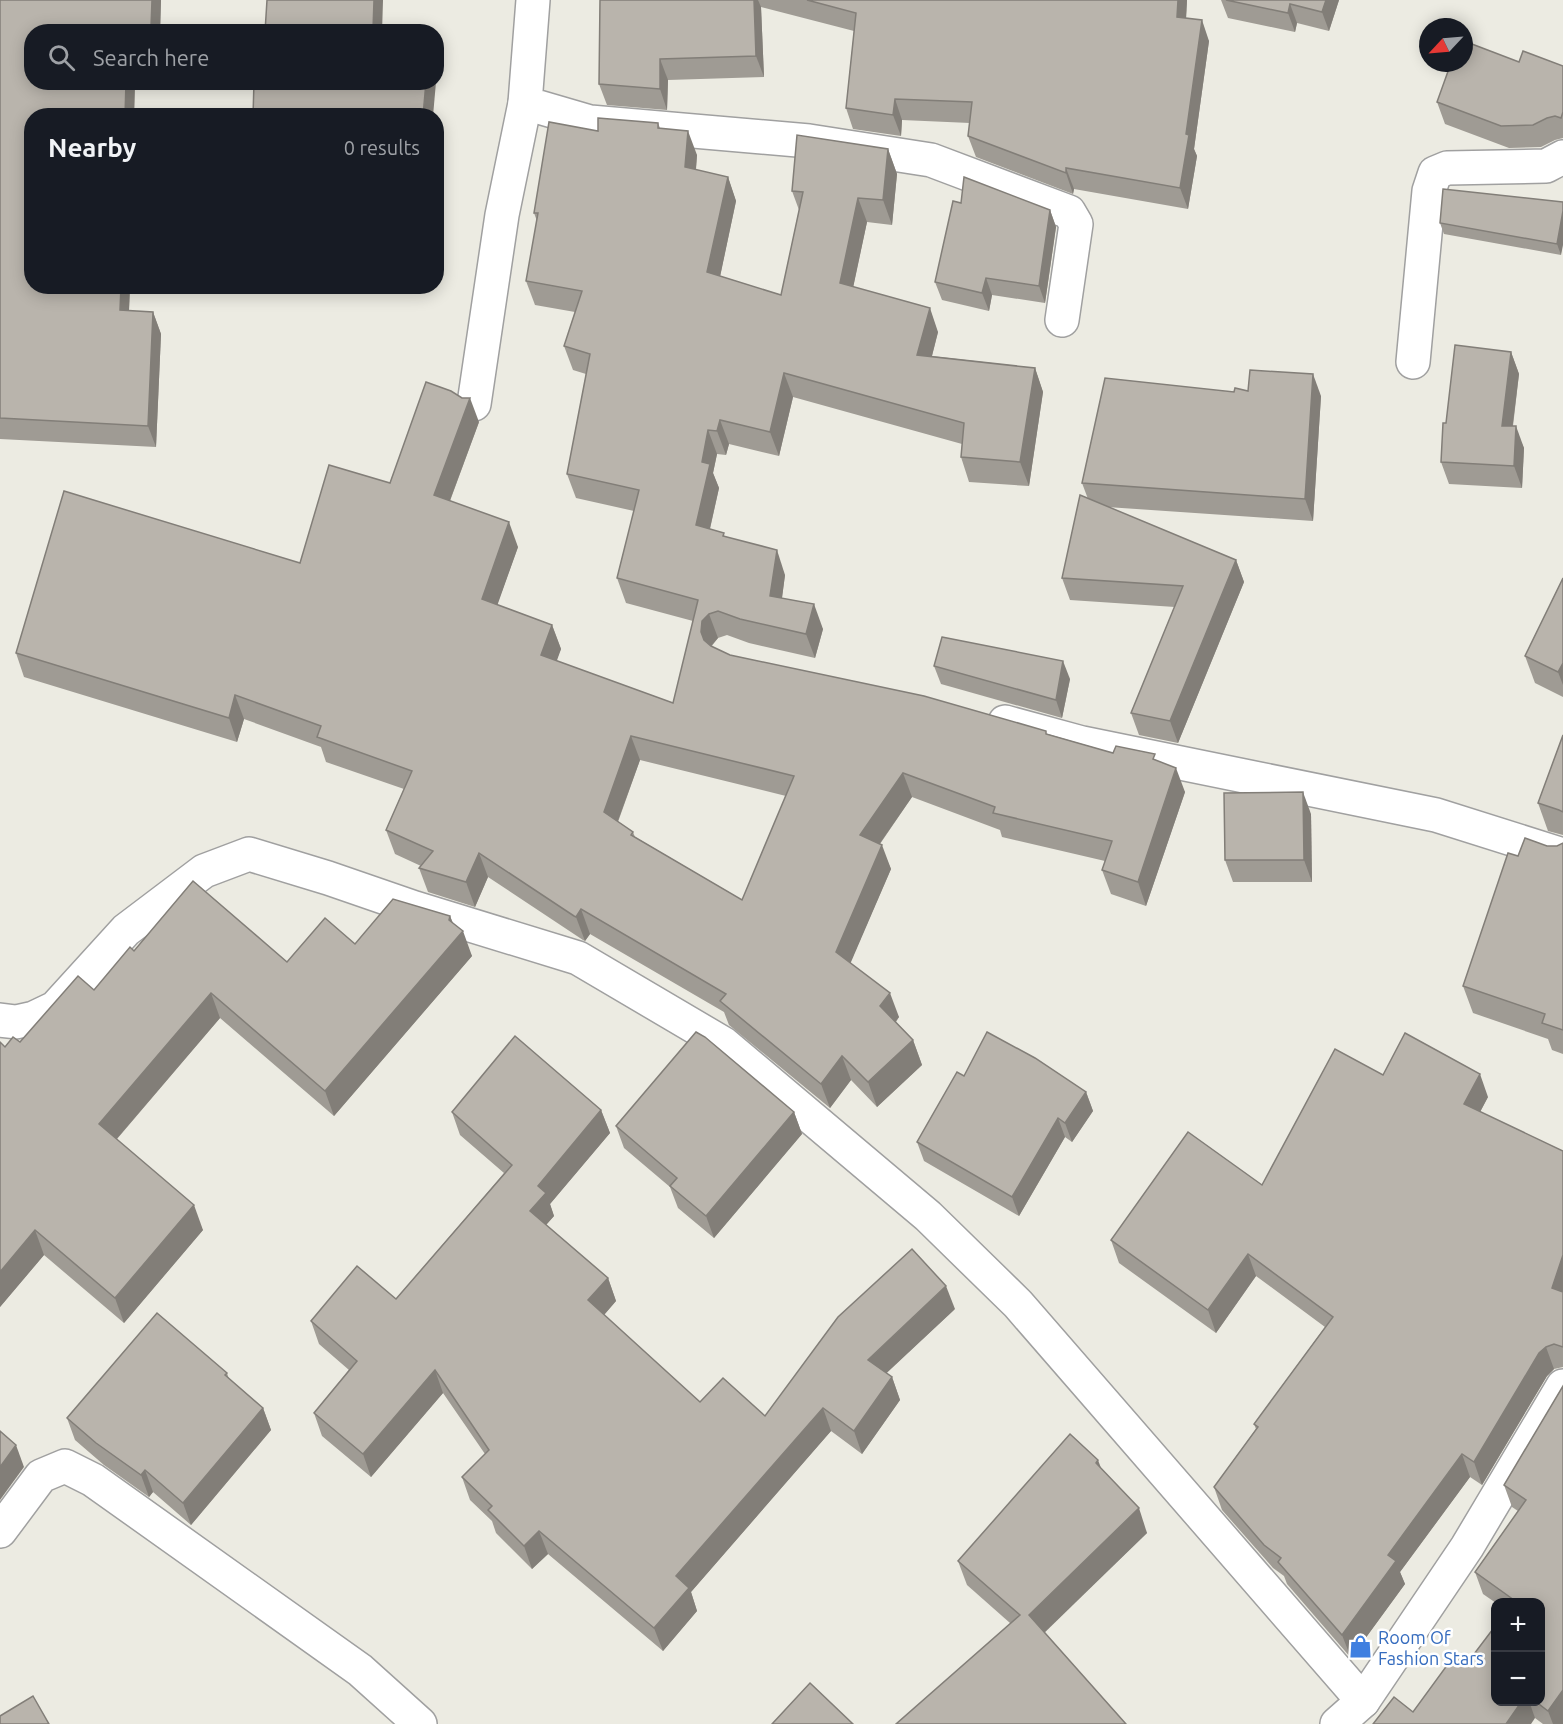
<!DOCTYPE html>
<html lang="en">
<head>
<meta charset="utf-8">
<style>
	body { margin:0; font-family:Ubuntu,sans-serif; background:#242831; color:#f1f3f6 }
	.controls { position:absolute; right:18px; bottom:18px; display:grid; overflow:hidden; border-radius:12px; box-shadow:0 3px 15px #0003 }
	.controls button { width:54px; height:54px; display:grid; place-items:center; padding:0; border:0; border-bottom:2px solid #363941; background:#171b24; color:#f1f3f6; font:30px sans-serif }
	.compass { position:absolute; left:1419px; top:18px; width:54px; height:54px; border-radius:50%; background:#171b24; box-shadow:0 3px 15px #0003; rotate:244deg }
	.list { margin:0; padding:0; list-style:none }
	h2 { display:flex; justify-content:space-between; align-items:center; height:78px; margin:0; padding:0 24px; font-size:26px }
	h2 small { font-size:20px; font-weight:400; color:#9ea1a6 }
	.icon { flex:none; width:33px; height:33px; fill:none; stroke:currentColor; stroke-width:2; stroke-linecap:round; stroke-linejoin:round }
	.map { position:relative; flex:none; width:1563px; height:1724px; overflow:hidden }
	.search { position:absolute; background:#171b24; box-shadow:0 3px 15px #0003; left:24px; top:24px; width:420px; height:66px; display:flex; align-items:center; gap:15px; box-sizing:border-box; padding:0 21px; border-radius:24px; color:#9ea1a6; font-size:22px }
	.panel { position:absolute; background:#171b24; box-shadow:0 3px 15px #0003; left:24px; top:108px; width:420px; height:186px; border-radius:24px }
	.map>svg:first-child { display:block }
	.lines { fill:none; stroke-linecap:round; stroke-linejoin:round }
	.minor-casing { stroke:#a0a0a0; stroke-width:36 }
	.minor { stroke:#fff; stroke-width:33 }
	.wall { fill:#9f9b94; fill-rule:evenodd }
	.shaded-wall { fill:#827e78 }
	.building { fill:#b9b4ac; stroke:#827e78; stroke-width:1.5; fill-rule:evenodd }
	.labels { text-anchor:middle; dominant-baseline:central; stroke-width:5; stroke-linejoin:round; paint-order:stroke }
	.shop-label { font-size:18px; fill:#366cbe; stroke:#fff; text-anchor:start }
</style>
</head>
<body>
<div class="map">
<svg width="1563" height="1724" viewBox="0 0 1563 1724">
	<rect width="100%" height="100%" fill="#ecebe2"/>
	<g class="lines">
		<defs>
			<g id="minor">
				<polyline points="533,0 525,103 590,122 809,141 931,160 1069,212 1076,224 1062,320"/>
				<polyline points="1413,362 1429,191 1435,173 1447,168 1546,166 1563,157"/>
				<polyline points="474,404 502,215 525,103"/>
				<polyline points="1005,722 1082,743 1436,815 1563,855"/>
				<polyline points="0,1020 16,1022 34,1018 55,1008 126,930 204,871 249,854 328,878 415,908 578,958 724,1044 928,1216 1018,1304 1363,1701"/>
				<polyline points="0,1531 41,1476 65,1466 93,1480 360,1670 420,1724"/>
				<polyline points="1337,1724 1363,1701 1467,1547 1563,1386"/>
			</g>
		</defs>
		<use href="#minor" class="minor-casing"/>
		<use href="#minor" class="minor"/>
	</g>
	<g class="wall">
		<polygon points="0,0 161,0 160,32 32,32 32,82 135,82 134,116 32,116 32,286 130,286 129,311 153,312 161,334 156,447 0,439"/>
		<polygon points="600,0 1187,0 1186,18 1209,41 1194,149 1197,156 1188,209 1074,189 1073,194 976,157 968,136 970,123 902,120 901,136 853,129 846,108 854,31 761,7 764,77 668,80 667,110 607,105 599,84"/>
		<polygon points="1221,0 1339,0 1329,31 1297,23 1295,32 1228,18"/>
		<polygon points="1519,62 1563,66 1563,138 1555,140 1541,147 1509,148 1445,124 1437,102"/>
		<path d="M658,123l2,5 37,27 -1,15 32,7 8,24 -16,75 61,19 18,-85 -7,-19 96,-42 9,25 -5,51 -25,-3 -14,65 85,45 -6,24 103,12 8,24 -14,94 -60,-4 -8,-25 1,-13 -169,-47 -14,59 -50,-12 -3,11 -9,-1 -4,19 6,15 -9,41 15,7 60,39 -3,23 41,31 -8,29 -66,-15 -22,-8 -9,3 -7,9 19,8 318,79 65,19 44,8 28,31 -39,114 -35,-12 -9,-24 3,-9 -103,-24 -2,-7 -88,-33 -32,47 11,25 -41,94 49,54 -3,5 17,18 9,25 -45,42 -26,-27 -21,28 -101,-83 -5,-13 -134,-78 -5,7 -2,-1 -95,-63 -13,30 -47,-15 -9,-24 2,-2 -26,-12 -9,-24 18,-41 -78,-27 -5,-15 -77,-28 -7,23 -213,-65 -8,-24 284,-90 90,-80 89,-61 -29,79 68,46 -21,58 55,20 9,24 -5,12 117,42 20,-82 -67,-18 -9,-25 17,-67 -58,-13 -9,-24 19,-100 -13,-4 -9,-24 11,-34 -40,-7 -9,-24 11,-60 -3,-8 64,-82zM640,760l146,36 -44,104 -107,-63 -2,-5 -15,-10z"/>
		<polygon points="1563,202 1561,255 1444,234 1440,223"/>
		<polygon points="961,203 1050,210 1056,227 1045,303 992,295 989,311 942,300 935,282"/>
		<polygon points="1511,352 1519,374 1513,426 1524,448 1522,488 1449,484 1441,462 1446,423"/>
		<polygon points="1248,391 1321,396 1313,521 1107,507 1236,560 1244,582 1178,743 1139,735 1131,713 1175,607 1070,600 1062,578 1088,499 1082,483 1234,392"/>
		<polygon points="1563,578 1563,697 1535,683 1525,656"/>
		<polygon points="934,666 1070,679 1062,718 941,684"/>
		<polygon points="1563,735 1563,835 1548,831 1538,803"/>
		<polygon points="1311,814 1312,882 1233,882 1225,860"/>
		<polygon points="1563,843 1563,1054 1552,1050 1548,1039 1473,1013 1463,986 1518,856 1547,846 1557,846"/>
		<polygon points="450,916 453,923 472,956 334,1116 220,1018 117,1139 203,1230 124,1323 44,1255 0,1307 0,1042 5,1047 20,1042 94,990 134,951 287,962 355,944"/>
		<polygon points="1383,1075 1488,1097 1480,1112 1563,1151 1563,1367 1554,1369 1547,1376 1482,1485 1470,1477 1400,1572 1405,1584 1351,1658 1287,1584 1284,1576 1273,1568 1222,1510 1214,1487 1256,1429 1254,1424 1325,1327 1256,1276 1216,1333 1119,1263 1111,1240 1262,1185"/>
		<polygon points="964,1076 1086,1092 1093,1111 1072,1142 1065,1137 1019,1216 924,1161 917,1142"/>
		<polygon points="601,1110 610,1133 550,1204 554,1216 546,1225 608,1278 616,1301 604,1315 700,1402 765,1416 955,1309 886,1373 892,1377 900,1400 862,1454 831,1431 691,1592 697,1611 663,1651 548,1554 532,1569 496,1533 492,1521 470,1500 462,1477 485,1454 443,1393 371,1477 322,1436 314,1413 349,1370 319,1344 311,1321 396,1299 504,1173 460,1135 452,1112"/>
		<polygon points="794,1112 802,1134 714,1238 678,1208 670,1187 624,1148 616,1126"/>
		<polygon points="227,1373 229,1379 263,1408 271,1430 191,1525 153,1492 149,1497 104,1465 75,1440 67,1418"/>
		<polygon points="1563,1386 1563,1724 1543,1724 1535,1718 1413,1712 1496,1701 1540,1701 1540,1602 1496,1602 1496,1603 1483,1594 1475,1572 1518,1511 1512,1507 1504,1485"/>
		<polygon points="1102,1469 1147,1533 1044,1632 1010,1623 967,1585 958,1561"/>
	</g>
	<g class="shaded-wall">
		<polygon points="152,0 161,0 160,32 153,32 151,27"/>
		<polygon points="374,0 383,0 382,32 373,30"/>
		<polygon points="754,0 758,0 761,7 764,77 756,56"/>
		<polygon points="1178,0 1187,0 1185,38 1177,17"/>
		<polygon points="1326,0 1339,0 1329,31 1322,12"/>
		<polygon points="1290,4 1297,23 1295,32 1288,13"/>
		<polygon points="1202,20 1209,41 1194,149 1197,156 1188,209 1180,188 1186,134"/>
		<polygon points="436,52 438,57 436,77"/>
		<polygon points="660,59 668,80 667,110 660,89"/>
		<polygon points="126,82 135,82 134,116 125,116"/>
		<polygon points="426,82 436,82 433,116 423,116"/>
		<polygon points="895,99 902,120 901,136 893,115"/>
		<polygon points="688,131 697,155 694,191 685,167"/>
		<polygon points="888,149 897,174 892,225 883,200"/>
		<polygon points="1066,168 1074,189 1073,194 1066,173"/>
		<polygon points="728,177 736,201 716,296 707,272"/>
		<polygon points="858,198 867,222 849,307 840,283"/>
		<polygon points="1050,210 1056,227 1045,303 1039,286"/>
		<polygon points="1563,211 1563,245 1561,255 1557,244"/>
		<polygon points="986,278 992,295 989,311 982,293"/>
		<polygon points="121,286 130,286 128,332 120,310"/>
		<polygon points="930,308 938,332 926,379 917,355"/>
		<polygon points="153,312 161,334 156,447 148,426"/>
		<polygon points="1511,352 1519,374 1510,447 1502,426"/>
		<polygon points="1035,368 1043,392 1029,486 1020,462"/>
		<polygon points="784,373 793,397 779,456 770,432"/>
		<polygon points="1313,374 1321,396 1313,521 1305,499"/>
		<polygon points="470,398 479,422 443,519 434,495"/>
		<polygon points="720,420 729,444 726,455 717,431"/>
		<polygon points="1516,426 1524,448 1522,488 1514,466"/>
		<polygon points="708,430 717,454 713,473 719,488 705,550 696,525 702,462"/>
		<polygon points="509,522 518,547 491,623 482,599"/>
		<polygon points="777,550 785,575 779,620 770,596"/>
		<polygon points="1236,560 1244,582 1178,743 1170,721"/>
		<polygon points="814,604 823,629 815,658 806,634"/>
		<polygon points="709,614 718,638 711,646 709,656 701,632 702,621"/>
		<polygon points="552,625 561,649 550,680 541,655"/>
		<polygon points="1063,661 1070,679 1062,718 1056,700"/>
		<polygon points="1563,663 1563,685 1558,672"/>
		<polygon points="235,695 244,719 237,742 229,718"/>
		<polygon points="631,736 640,760 612,837 604,812"/>
		<polygon points="1176,768 1185,792 1146,906 1138,882"/>
		<polygon points="903,773 912,797 869,859 860,835"/>
		<polygon points="1303,792 1311,814 1312,882 1304,860"/>
		<polygon points="882,845 891,869 845,976 836,952"/>
		<polygon points="479,853 488,877 475,907 466,882"/>
		<polygon points="581,909 590,934 585,941 576,917"/>
		<polygon points="450,916 458,937 463,931 472,956 334,1116 325,1091"/>
		<polygon points="211,993 220,1018 108,1149 99,1124"/>
		<polygon points="890,993 899,1017 889,1030 880,1006"/>
		<polygon points="913,1040 922,1065 877,1107 868,1082"/>
		<polygon points="842,1056 851,1080 830,1108 821,1084"/>
		<polygon points="1480,1074 1488,1097 1472,1127 1464,1104"/>
		<polygon points="1086,1092 1093,1111 1072,1142 1065,1123"/>
		<polygon points="601,1110 610,1133 550,1204 554,1216 538,1234 530,1211 538,1186"/>
		<polygon points="794,1112 802,1134 714,1238 706,1216"/>
		<polygon points="1058,1118 1065,1137 1019,1216 1012,1197"/>
		<polygon points="194,1205 203,1230 124,1323 115,1298"/>
		<polygon points="35,1230 44,1255 0,1307 0,1272"/>
		<polygon points="1248,1254 1256,1276 1216,1333 1208,1310"/>
		<polygon points="1563,1255 1563,1303 1552,1288"/>
		<polygon points="608,1278 616,1301 597,1323 588,1300"/>
		<polygon points="946,1286 955,1309 876,1383 868,1360"/>
		<polygon points="1546,1347 1554,1369 1547,1376 1482,1485 1474,1462 1539,1353"/>
		<polygon points="435,1370 443,1393 371,1477 363,1454"/>
		<polygon points="892,1377 900,1400 862,1454 854,1431"/>
		<polygon points="263,1408 271,1430 191,1525 183,1503"/>
		<polygon points="823,1408 831,1431 691,1592 697,1611 663,1651 654,1628 676,1576"/>
		<polygon points="16,1445 24,1467 0,1500 0,1467"/>
		<polygon points="1462,1454 1470,1477 1400,1572 1405,1584 1351,1658 1342,1635 1388,1555"/>
		<polygon points="1098,1460 1107,1484 1096,1463"/>
		<polygon points="145,1470 153,1492 149,1497 141,1475"/>
		<polygon points="1139,1508 1147,1533 1038,1639 1029,1615"/>
		<polygon points="539,1531 548,1554 532,1569 524,1546"/>
		<polygon points="1563,1690 1563,1724 1553,1724 1548,1711"/>
		<polygon points="1522,1701 1529,1701 1535,1718 1531,1724 1506,1724"/>
	</g>
	<g class="building">
		<polygon points="0,0 152,0 151,27 129,26 129,32 32,32 32,82 126,82 125,116 32,116 32,286 121,286 120,310 153,312 148,426 0,418"/>
		<polygon points="267,0 374,0 373,30 390,32 265,32"/>
		<polygon points="600,0 754,0 756,56 660,59 660,89 599,84"/>
		<polygon points="807,0 1178,0 1177,17 1202,20 1186,134 1189,135 1180,188 1066,168 1066,173 968,136 972,102 895,99 893,115 846,108 856,13"/>
		<polygon points="1226,0 1326,0 1322,12 1290,4 1288,13"/>
		<polygon points="1464,41 1519,62 1523,51 1563,66 1563,112 1561,118 1555,116 1547,118 1533,125 1501,126 1437,102 1451,63 1464,63"/>
		<polygon points="254,82 426,82 423,116 253,116"/>
		<path d="M598,118l60,5v5l30,3 -3,36 43,10 -21,95 74,23 22,-103 -11,-1 5,-56 91,14 -5,51 -25,-2 -18,85 90,25 -13,47 118,13 -15,94 -59,-5 3,-34 -180,-50 -14,59 -50,-12 -3,11 -9,-1 -6,32 8,2 -14,61 28,8 -1,3 54,14 -7,46 44,8 -8,30 -66,-15 -22,-8 -9,3 -7,7 -1,11 3,8 7,6 19,9 194,41 122,35v3l67,19 3,-7 39,8 -2,5 23,9 -38,114 -36,-12 10,-29 -119,-28 2,-6 -92,-34 -43,62 22,10 -46,107 54,41 -10,13 33,34 -45,42 -26,-26 -21,28 -101,-83 6,-7 -145,-85 -5,8 -2,-1 -95,-63 -13,29 -47,-14 14,-17 -47,-21 26,-59 -95,-34 4,-11 -86,-31 -6,23 -213,-65 48,-162 236,72 29,-98 61,18 36,-101 25,9 11,7h8l-36,97 75,27 -27,77 70,26 -11,30 132,48 25,-103 -81,-22 22,-88 -72,-16 23,-120 -26,-8 18,-55 -56,-10 12,-68h-4l15,-91 49,9zM631,736l163,40 -52,124 -111,-65 2,-3 -29,-20z"/>
		<polygon points="964,177 1050,210 1039,286 986,278 982,293 935,282 953,201 961,203"/>
		<polygon points="1443,189 1563,202 1563,211 1557,244 1440,223"/>
		<polygon points="1455,345 1511,352 1502,426 1516,426 1514,466 1441,462 1443,423 1446,423"/>
		<polygon points="1250,370 1313,374 1305,499 1082,483 1105,378 1234,392 1235,388 1248,391"/>
		<polygon points="1080,495 1236,560 1170,721 1131,713 1183,586 1062,578"/>
		<polygon points="1563,578 1563,663 1558,672 1525,656"/>
		<polygon points="942,637 1063,661 1056,700 934,666"/>
		<polygon points="1563,735 1563,812 1559,810 1538,803"/>
		<polygon points="1303,792 1304,860 1225,860 1224,793"/>
		<polygon points="1525,838 1547,846 1557,846 1563,843 1563,1030 1542,1023 1545,1014 1463,986 1508,853 1518,856"/>
		<polygon points="193,881 287,962 325,918 355,944 393,899 450,916 449,920 463,931 325,1091 211,993 99,1124 194,1205 115,1298 35,1230 0,1272 0,1042 5,1047 13,1037 20,1042 78,976 94,990 130,947 134,951"/>
		<polygon points="696,1032 705,1037 794,1112 706,1216 670,1186 677,1178 616,1126"/>
		<polygon points="987,1032 1035,1058 1086,1092 1065,1123 1058,1118 1012,1197 917,1142 957,1072 964,1076"/>
		<polygon points="1405,1033 1480,1074 1464,1104 1563,1151 1563,1255 1552,1288 1563,1292 1563,1347 1554,1344 1546,1347 1539,1353 1474,1462 1462,1454 1388,1555 1396,1561 1342,1635 1278,1562 1281,1558 1264,1545 1214,1487 1258,1427 1254,1424 1333,1317 1248,1254 1208,1310 1111,1240 1188,1132 1262,1185 1335,1049 1383,1075"/>
		<polygon points="515,1036 601,1110 538,1186 546,1193 530,1211 608,1278 588,1300 700,1402 723,1378 765,1416 838,1317 912,1249 946,1286 868,1360 892,1377 854,1431 823,1408 676,1576 689,1588 654,1628 539,1531 524,1546 488,1510 492,1506 462,1477 489,1450 435,1370 363,1454 314,1413 357,1361 311,1321 357,1266 396,1299 512,1165 452,1112"/>
		<polygon points="157,1313 227,1373 225,1375 263,1408 183,1503 145,1470 141,1475 96,1443 67,1418"/>
		<polygon points="1563,1386 1563,1690 1548,1711 1535,1701 1540,1701 1540,1602 1512,1602 1514,1600 1475,1572 1526,1500 1504,1485"/>
		<polygon points="0,1431 16,1445 0,1467"/>
		<polygon points="1070,1434 1098,1460 1096,1463 1139,1508 1029,1615 1126,1724 896,1724 1020,1615 958,1561"/>
		<polygon points="1496,1625 1496,1701 1522,1701 1506,1724 1373,1724 1394,1697 1413,1712 1456,1653 1468,1662"/>
		<polygon points="810,1683 853,1724 772,1724"/>
		<polygon points="33,1696 49,1724 0,1724 0,1716"/>
	</g>
	<defs>
		<symbol id="shop-bare" viewBox="-9 -9 18 18"><path d="M-5-2.5h2.3a2.7 3.5 0 0 1 5.4 0H5L5.5 6h-11ZM-1.5-2.5h3a1.5 2.3 0 0 0-3 0Z" fill="#3f7fe0" stroke="#fff" stroke-width="2.5" paint-order="stroke"/></symbol>
	</defs>
	<g fill-rule="evenodd">
		<use href="#shop-bare" x="1344" y="1630" width="33" height="33"/>
	</g>
	<g class="labels">
		<g class="shop-label">
			<text x="1378" y="1637">Room Of<tspan x="1378" dy="21">Fashion Stars</tspan></text>
		</g>
	</g>
</svg>
<div class="controls">
<button>+</button>
<button>−</button>
</div>
<svg class="compass" viewBox="-18 -18 36 36"><path d="M0-13l5 13h-10z" fill="#e53935"/><path d="M0 13l5-13h-10z" fill="#9ea1a6"/></svg>
<div class="search"><svg class="icon" aria-label="search" viewBox="0 0 24 24"><circle cx="10" cy="10" r="6"/><path d="M15 15l6 6"/></svg>Search here</div>
<section class="panel">
<h2>Nearby<small>0 results</small></h2>
<ul class="list">
</ul>
</section>
</div>
</body>
</html>
